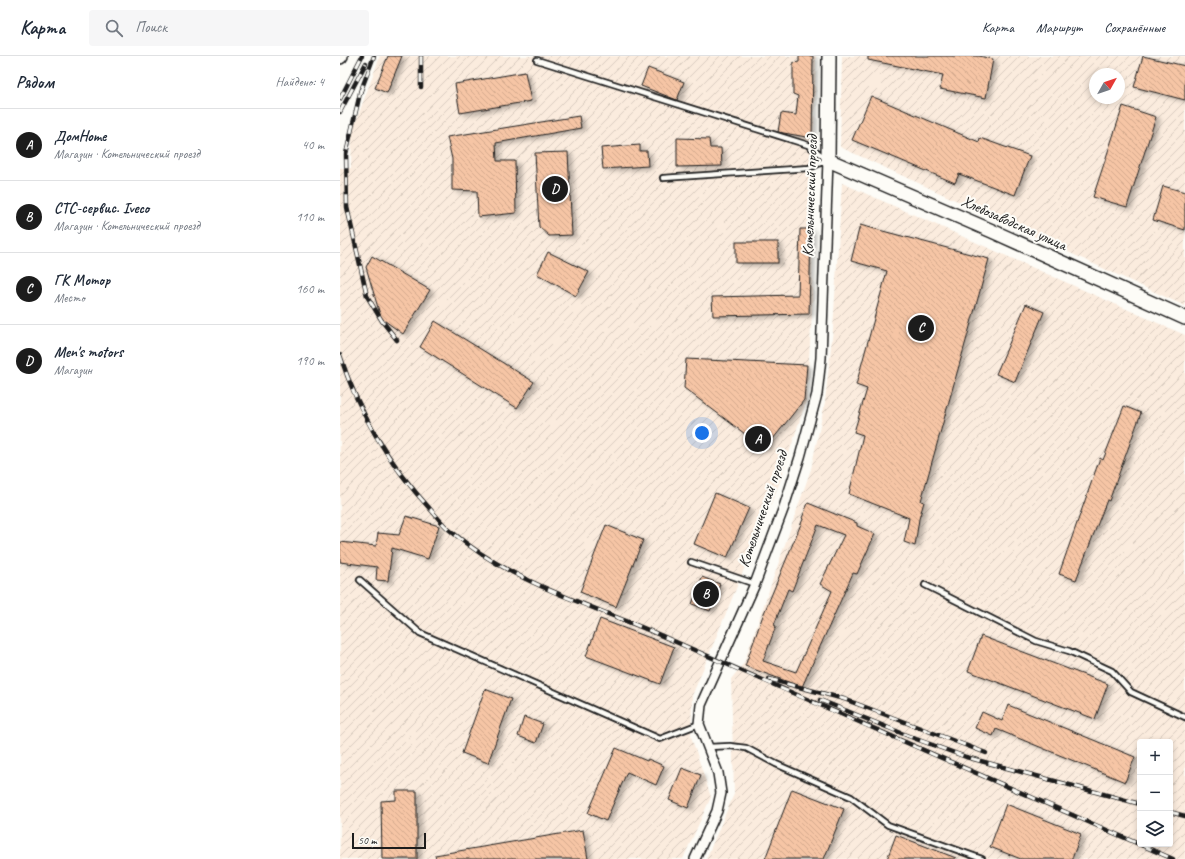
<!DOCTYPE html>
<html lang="ru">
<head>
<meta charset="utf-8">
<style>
	body { margin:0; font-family:Caveat,sans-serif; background:#f6f6f7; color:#1f2937 }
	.controls { position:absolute; right:12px; bottom:12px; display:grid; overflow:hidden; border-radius:4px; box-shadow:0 2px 6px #0003 }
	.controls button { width:36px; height:36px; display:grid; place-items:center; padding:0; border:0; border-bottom:1px solid #e0e1e3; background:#fff; color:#1f2937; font:20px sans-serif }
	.compass { position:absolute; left:749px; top:12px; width:36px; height:36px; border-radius:50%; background:#fff; box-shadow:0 2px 6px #0003; rotate:50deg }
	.scale { position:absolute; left:12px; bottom:10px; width:74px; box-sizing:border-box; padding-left:4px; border:2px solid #1c1c1c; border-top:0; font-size:11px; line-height:14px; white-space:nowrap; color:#1c1c1c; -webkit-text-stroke:3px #fdfcf7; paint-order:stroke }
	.you { position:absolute; left:362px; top:377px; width:14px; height:14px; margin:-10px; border:3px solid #fff; border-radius:50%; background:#1a73e8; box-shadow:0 0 0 6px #1a73e833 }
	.badge { display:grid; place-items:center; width:26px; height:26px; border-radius:50%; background:#1c1c1c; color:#fff; font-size:13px; font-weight:700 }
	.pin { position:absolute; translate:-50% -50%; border:2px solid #fff; box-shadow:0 1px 4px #0006 }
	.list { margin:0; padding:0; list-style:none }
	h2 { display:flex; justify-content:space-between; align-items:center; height:52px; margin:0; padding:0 16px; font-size:17px }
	h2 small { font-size:13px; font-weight:400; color:#747a83 }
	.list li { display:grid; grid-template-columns:26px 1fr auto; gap:12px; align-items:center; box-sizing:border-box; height:72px; padding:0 16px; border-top:1px solid #e0e1e3 }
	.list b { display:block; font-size:15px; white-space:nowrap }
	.list p { margin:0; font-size:13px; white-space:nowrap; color:#747a83 }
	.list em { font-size:13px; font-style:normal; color:#747a83 }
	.icon { flex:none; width:22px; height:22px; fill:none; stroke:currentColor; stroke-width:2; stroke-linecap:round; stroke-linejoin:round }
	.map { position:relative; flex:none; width:845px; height:803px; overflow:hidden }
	header { display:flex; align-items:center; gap:24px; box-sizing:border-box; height:56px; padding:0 20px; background:#fff; border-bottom:1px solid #e0e1e3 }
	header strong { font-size:19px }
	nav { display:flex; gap:22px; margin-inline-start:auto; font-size:14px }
	.search { width:280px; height:36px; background:#f6f6f7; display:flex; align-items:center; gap:10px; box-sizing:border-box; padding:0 14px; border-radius:4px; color:#747a83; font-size:15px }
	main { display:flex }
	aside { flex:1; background:#fff }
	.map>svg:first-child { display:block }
	.industrial { fill:url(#industrial-furrows); fill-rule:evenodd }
	.building { fill:url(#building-back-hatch); stroke:#1c1c1c; fill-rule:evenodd; filter:url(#shadow) }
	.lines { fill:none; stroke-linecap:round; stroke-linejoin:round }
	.lane-casing { stroke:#1c1c1c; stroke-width:8 }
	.street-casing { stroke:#1c1c1c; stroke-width:12 }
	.secondary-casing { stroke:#1c1c1c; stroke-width:16 }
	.lane { stroke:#fdfcf7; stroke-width:4.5 }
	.street { stroke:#fdfcf7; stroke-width:9 }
	.secondary { stroke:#fdfcf7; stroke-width:13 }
	.rail-casing { stroke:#1c1c1c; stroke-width:4.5 }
	.rail { stroke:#fdfcf7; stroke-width:3; stroke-dasharray:9; stroke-linecap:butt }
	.labels { text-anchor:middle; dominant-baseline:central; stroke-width:4; stroke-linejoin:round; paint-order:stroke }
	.street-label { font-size:16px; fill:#1c1c1c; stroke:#fdfcf7 }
</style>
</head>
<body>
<header>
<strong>Карта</strong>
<div class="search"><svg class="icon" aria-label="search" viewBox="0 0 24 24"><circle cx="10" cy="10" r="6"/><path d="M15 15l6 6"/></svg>Поиск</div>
<nav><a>Карта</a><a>Маршрут</a><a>Сохранённые</a></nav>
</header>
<main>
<aside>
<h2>Рядом<small>Найдено: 4</small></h2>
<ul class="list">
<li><span class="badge">A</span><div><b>ДомHome</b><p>Магазин · Котельнический проезд</p></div><em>40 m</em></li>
<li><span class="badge">B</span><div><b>СТС-сервис. Iveco</b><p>Магазин · Котельнический проезд</p></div><em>110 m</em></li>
<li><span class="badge">C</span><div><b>ГК Мотор</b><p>Место</p></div><em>160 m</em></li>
<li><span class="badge">D</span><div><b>Men's motors</b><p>Магазин</p></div><em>190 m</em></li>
</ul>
</aside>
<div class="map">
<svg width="845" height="803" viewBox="0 0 845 803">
	<defs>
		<pattern id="industrial-furrows" width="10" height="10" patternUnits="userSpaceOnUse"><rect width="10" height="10" fill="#fbecde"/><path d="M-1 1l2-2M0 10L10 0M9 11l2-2" fill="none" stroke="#d7cabe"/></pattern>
		<pattern id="building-back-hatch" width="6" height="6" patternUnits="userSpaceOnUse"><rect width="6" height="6" fill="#f6c5a5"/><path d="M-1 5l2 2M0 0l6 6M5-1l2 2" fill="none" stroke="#d2a98d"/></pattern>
		<filter id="shadow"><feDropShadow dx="4.5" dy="2.5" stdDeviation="2" flood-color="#0004"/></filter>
	</defs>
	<rect width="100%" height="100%" fill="#fdfcf7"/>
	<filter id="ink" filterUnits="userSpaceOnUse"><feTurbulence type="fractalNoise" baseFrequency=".025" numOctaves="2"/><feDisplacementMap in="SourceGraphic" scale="8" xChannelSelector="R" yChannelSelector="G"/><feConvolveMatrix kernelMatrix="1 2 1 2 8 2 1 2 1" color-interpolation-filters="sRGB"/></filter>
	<g filter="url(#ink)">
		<g class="industrial">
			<polygon points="40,0 476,0 473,103 472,258 466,345 439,428 352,640 351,680 371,741 343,803 0,803 0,112 11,112 12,76"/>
			<path d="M502,0h343v250l-345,-159zM755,18h24v24h-24z"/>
			<path d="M502,127l343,152v524h-479l28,-65 -3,-115 13,-16 67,-194 14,-67 8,-73zM800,686h30v102h-30z"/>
		</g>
		<g class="building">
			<polygon points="48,0 62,0 47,37 35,32"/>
			<polygon points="459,0 473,0 472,82 438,76 441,57 456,59 458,40 453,38 453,7 459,6"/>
			<polygon points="528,0 639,0 653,3 646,42 600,33 603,19 528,4"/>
			<polygon points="803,0 845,10 845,44 794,31"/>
			<polygon points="308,12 344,26 337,44 301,30"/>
			<polygon points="185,16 191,45 120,57 115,28"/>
			<polygon points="531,40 639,86 640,82 690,100 675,139 619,118 615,127 512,84"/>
			<polygon points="783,50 816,61 787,151 753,141"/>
			<polygon points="239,60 241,72 156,87 157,105 175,105 176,157 138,161 137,135 112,134 112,103 107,81"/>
			<polygon points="337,82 369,83 370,92 381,92 382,110 337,111"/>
			<polygon points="300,89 300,95 307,95 308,110 263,113 261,92"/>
			<polygon points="228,96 232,179 209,180 199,171 195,97"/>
			<polygon points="823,130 845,136 845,174 813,164"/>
			<polygon points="520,169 649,203 581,445 584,446 579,463 575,490 564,486 569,462 509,438 523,379 514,376 527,333 516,329 547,215 511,205"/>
			<polygon points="460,173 471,173 469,258 373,260 372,241 458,239"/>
			<rect x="396" y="186" width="42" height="21"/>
			<polygon points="208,196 249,216 236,240 197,218"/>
			<polygon points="32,200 90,234 63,278 41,262 26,211"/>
			<polygon points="686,248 704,256 675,326 656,318"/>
			<polygon points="95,265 194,326 177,352 80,291"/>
			<polygon points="346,303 467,309 464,344 425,393 344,332"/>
			<polygon points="784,350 801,357 769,445 767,444 736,524 719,518 760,402 763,404"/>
			<polygon points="375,437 409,452 387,502 354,488"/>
			<path d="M468,447l49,20v3l18,8 -18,40 -4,-1 -51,114 -57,-21 17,-48 41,-99 -1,-1zM478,469l26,10 -24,49 12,7 -36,81 -33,-11 13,-35 -2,-1 14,-36 4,2z"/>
			<polygon points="66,460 99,470 88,503 52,492 48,525 36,524 37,511 0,506 0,486 36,490 38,477 59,479"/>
			<polygon points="266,469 303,484 276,551 240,536"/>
			<polygon points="362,521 380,528 370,555 352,548"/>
			<polygon points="260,563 334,591 320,628 246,600"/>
			<polygon points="641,580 768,628 755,663 628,615"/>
			<polygon points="145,633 171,643 148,707 122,697"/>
			<polygon points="668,649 795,701 785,726 656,673 653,680 635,672 642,656 662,665"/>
			<polygon points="184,661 203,668 196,687 178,680"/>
			<polygon points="276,692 307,705 308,703 324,710 316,729 287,716 266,765 248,757"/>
			<polygon points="342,712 361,719 348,752 329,744"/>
			<polygon points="452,733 504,753 484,803 425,803"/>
			<polygon points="56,735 77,735 77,803 42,803 41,745 56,744"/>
			<polygon points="666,748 741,778 732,803 681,803 650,791"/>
			<polygon points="243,774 248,803 96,803 95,799"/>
			<polygon points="556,779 616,802 615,803 547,803"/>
		</g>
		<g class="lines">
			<defs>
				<g id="lane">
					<polyline points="197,4 468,89 485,102"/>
					<polyline points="323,122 469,112 487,104"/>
					<polyline points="351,506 415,528"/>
					<polyline points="20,524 80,577 320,683 359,668"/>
					<polyline points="585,529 696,585 729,595 772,615 791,636 845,661"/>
					<polyline points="368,691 390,690 406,692 436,708 511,741 548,769 642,803"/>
				</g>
				<polyline id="street" points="355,803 377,755 381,737 378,717 359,668 361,649 415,528 444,451 460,401 477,338 481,302 488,104"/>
				<g id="secondary">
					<polyline points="489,0 488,104 652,175 845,262"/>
					<polyline points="0,1 1,0"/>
				</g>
			</defs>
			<use href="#lane" class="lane-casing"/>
			<use href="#street" class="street-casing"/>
			<use href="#secondary" class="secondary-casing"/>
			<use href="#lane" class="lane"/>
			<use href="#street" class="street"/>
			<use href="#secondary" class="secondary"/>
			<defs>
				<g id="rail">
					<polyline points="81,0 81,31"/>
					<polyline points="21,33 6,98 7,151 27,240 42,265 57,284"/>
					<polyline points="20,37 34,0"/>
					<polyline points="0,43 22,0"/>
					<polyline points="0,56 26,7"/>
					<path d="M0,299c19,60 49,109 91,155 7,8 13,16 21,22 62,53 144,74 217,107 167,74 336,146 504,220"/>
					<polyline points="429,623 504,643 646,697"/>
					<polyline points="480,644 576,683 626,701 800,748"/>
					<polyline points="830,756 845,760"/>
				</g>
			</defs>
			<use href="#rail" class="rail-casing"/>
			<use href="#rail" class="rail"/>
		</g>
	</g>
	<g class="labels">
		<g class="street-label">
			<text transform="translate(470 140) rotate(-88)">Котельнический проезд</text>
			<text transform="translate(674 167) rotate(24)">Хлебозаводская улица</text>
			<text transform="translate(423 453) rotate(-71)">Котельнический проезд</text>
		</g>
	</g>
</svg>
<div class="controls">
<button>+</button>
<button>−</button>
<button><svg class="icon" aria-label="layers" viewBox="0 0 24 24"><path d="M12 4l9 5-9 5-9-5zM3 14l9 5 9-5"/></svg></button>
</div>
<svg class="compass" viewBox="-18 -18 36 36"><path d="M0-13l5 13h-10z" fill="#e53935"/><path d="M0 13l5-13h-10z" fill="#747a83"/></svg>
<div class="scale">50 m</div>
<div class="you"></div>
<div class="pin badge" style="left:418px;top:383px">A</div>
<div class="pin badge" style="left:366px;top:538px">B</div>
<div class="pin badge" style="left:581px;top:272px">C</div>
<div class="pin badge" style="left:215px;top:133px">D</div>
</div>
</main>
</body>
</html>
